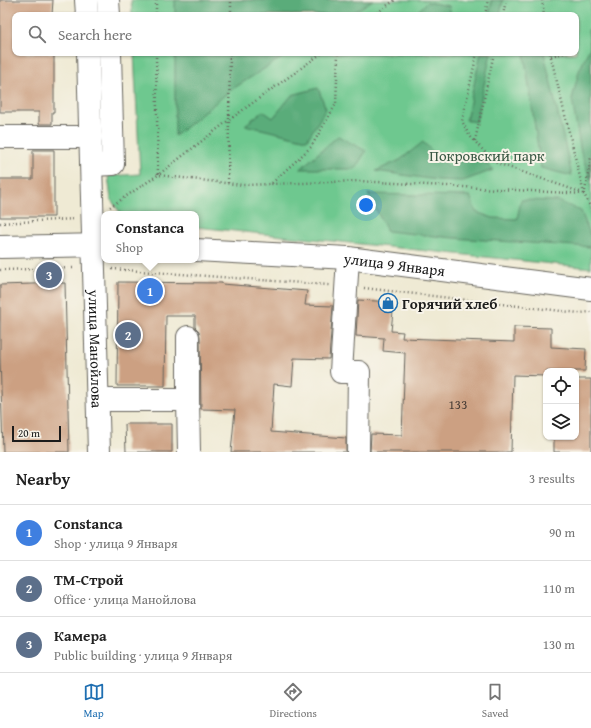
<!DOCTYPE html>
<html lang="en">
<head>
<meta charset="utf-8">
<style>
	body { margin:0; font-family:"Gentium Book Plus",serif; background:#f6f6f6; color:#222 }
	.controls { position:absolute; right:12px; bottom:12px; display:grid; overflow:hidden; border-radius:8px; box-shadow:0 1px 3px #0004 }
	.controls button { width:36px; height:36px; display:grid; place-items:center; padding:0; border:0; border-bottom:1px solid #e0e0e0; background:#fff; color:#222; font:20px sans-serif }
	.scale { position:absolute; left:12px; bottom:10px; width:49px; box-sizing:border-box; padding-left:4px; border:2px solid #1c1c1c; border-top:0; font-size:11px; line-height:14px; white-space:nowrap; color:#1c1c1c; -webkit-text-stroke:3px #f7f3e8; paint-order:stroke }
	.you { position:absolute; left:366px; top:205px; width:14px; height:14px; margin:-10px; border:3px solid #fff; border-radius:50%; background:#1a73e8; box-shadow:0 0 0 6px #1a73e833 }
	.badge { display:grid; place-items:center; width:26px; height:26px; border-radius:50%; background:#1f6fb2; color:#fff; font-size:13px; font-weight:700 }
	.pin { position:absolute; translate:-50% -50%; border:2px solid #fff; box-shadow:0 1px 4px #0006 }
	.popup { position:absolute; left:101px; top:211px; width:98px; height:52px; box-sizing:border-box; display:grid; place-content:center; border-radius:8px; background:#fff; filter:drop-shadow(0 1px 3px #0005); font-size:13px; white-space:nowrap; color:#767676 }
	.popup b { font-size:15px; color:#222 }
	.popup::after { content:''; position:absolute; left:50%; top:100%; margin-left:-8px; border:8px solid transparent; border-top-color:#fff }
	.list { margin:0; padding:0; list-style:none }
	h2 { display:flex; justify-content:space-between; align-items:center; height:52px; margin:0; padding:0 16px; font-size:17px }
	h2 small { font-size:13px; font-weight:400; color:#767676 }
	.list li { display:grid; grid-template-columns:26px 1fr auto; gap:12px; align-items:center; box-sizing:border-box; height:56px; padding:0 16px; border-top:1px solid #e0e0e0 }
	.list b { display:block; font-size:15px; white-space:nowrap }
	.list p { margin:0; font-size:13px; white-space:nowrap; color:#767676 }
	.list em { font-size:13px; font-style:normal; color:#767676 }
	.icon { flex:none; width:22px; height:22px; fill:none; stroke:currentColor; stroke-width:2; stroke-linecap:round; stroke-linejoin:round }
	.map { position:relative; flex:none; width:591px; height:452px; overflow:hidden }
	.search { position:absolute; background:#fff; box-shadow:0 1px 3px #0004; left:12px; right:12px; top:12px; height:44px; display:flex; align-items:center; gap:10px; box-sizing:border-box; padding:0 14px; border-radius:8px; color:#767676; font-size:15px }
	.sheet { height:220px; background:#fff }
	nav { display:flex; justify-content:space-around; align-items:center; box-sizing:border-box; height:56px; border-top:1px solid #e0e0e0; background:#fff; font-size:11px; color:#767676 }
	nav a { display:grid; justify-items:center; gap:2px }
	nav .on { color:#1f6fb2 }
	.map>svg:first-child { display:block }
	.green { fill:#6ec88f; stroke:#457256 }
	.forest { fill:#5aac7a; stroke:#3b644b }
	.building { fill:#cca082 }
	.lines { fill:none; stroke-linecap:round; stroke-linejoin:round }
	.minor-casing { stroke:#66645c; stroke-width:24 }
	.path { stroke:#66645c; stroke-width:2.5; stroke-dasharray:1 3; stroke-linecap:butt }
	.minor { stroke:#fff; stroke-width:22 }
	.labels { text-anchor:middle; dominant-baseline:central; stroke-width:4; stroke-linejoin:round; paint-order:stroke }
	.number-label { font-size:13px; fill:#483d36 }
	.park-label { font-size:15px; fill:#395844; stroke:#f7f3e8 }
	.street-label { font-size:15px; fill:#1c1c1c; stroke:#f7f3e8 }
	.poi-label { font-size:15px; font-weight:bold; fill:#1c1c1c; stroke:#f7f3e8; text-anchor:start }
</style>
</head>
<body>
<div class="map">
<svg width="591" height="452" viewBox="0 0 591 452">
	<rect width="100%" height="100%" fill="#f7f3e8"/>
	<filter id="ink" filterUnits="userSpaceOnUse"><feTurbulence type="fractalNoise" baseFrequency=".025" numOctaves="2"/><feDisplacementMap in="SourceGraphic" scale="8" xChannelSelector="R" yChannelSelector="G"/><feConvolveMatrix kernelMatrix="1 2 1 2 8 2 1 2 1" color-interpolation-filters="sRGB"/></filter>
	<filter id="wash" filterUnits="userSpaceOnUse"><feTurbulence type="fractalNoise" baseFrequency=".012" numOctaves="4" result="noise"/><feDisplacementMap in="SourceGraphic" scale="16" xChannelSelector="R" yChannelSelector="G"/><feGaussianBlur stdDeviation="0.9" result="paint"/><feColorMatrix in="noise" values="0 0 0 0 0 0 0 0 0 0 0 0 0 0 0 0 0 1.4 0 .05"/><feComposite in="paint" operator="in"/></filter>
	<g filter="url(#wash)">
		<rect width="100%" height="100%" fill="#efead4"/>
		<polygon class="green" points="131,0 591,0 591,268 196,227 196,214 121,214 111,200 108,176 140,174 134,53 576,53 576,15 132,15"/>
		<g class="forest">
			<polygon points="175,0 373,0 349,15 175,15"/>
			<polygon points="492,0 503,0 500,15 489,15"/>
			<polygon points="427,2 449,6 451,15 414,15"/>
			<polygon points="591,29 591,180 581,153 572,99 579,71 590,47 588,30"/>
			<polygon points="175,53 289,53 231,90 175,136"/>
			<polygon points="481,53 491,53 476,122 466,120"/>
			<polygon points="524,53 544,53 572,176 541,168"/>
			<polygon points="318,88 326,109 307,140 245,125 263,111 273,118 292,95"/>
			<polygon points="338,136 366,151 355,169 300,169"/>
			<polygon points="423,142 448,166 465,160 476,154 493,170 463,181 437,180 376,171 400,160"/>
			<polygon points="368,194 470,196 476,212 493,218 517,219 521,200 558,201 581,211 591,237 591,247 453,238 387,231"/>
		</g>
		<g id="blocks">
			<g class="building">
				<polygon points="0,0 53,0 52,15 15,15 15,53 54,53 54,112 52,112 52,124 39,124 39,112 0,112"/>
				<polygon points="33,150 54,150 54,217 0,217 0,179 33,179"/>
				<polygon points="118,282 222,283 222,284 307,291 305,305 333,306 329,359 294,358 292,386 274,384 271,432 346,438 346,452 231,452 235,410 201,409 200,337 199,331 195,327 195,316 166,316 165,386 117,386"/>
				<polygon points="65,283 69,452 3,452 0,356 0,285"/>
				<polygon points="358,300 394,302 391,331 403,332 402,338 514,342 514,327 551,328 551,347 586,349 585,371 546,371 546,376 513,375 511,452 370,452 371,434 402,435 405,353 383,351 384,338 356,336"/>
				<polygon points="576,379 591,379 591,452 554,452 554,437 576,437"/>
				<polygon points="125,424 172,424 172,452 126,452"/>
			</g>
		</g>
	</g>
	<g filter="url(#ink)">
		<use href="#blocks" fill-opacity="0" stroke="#66645c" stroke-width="1"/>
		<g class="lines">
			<defs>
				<g id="minor">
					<polyline points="86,0 87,15"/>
					<polyline points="108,0 109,15"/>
					<path id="s1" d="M88,53l11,399"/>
					<polyline points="0,137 91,137"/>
					<polyline points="92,165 113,164 110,53"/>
					<polyline points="0,247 104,245"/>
					<path id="s2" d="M196,250l152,8 243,31"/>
					<polyline points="348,258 341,372 359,372 358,452"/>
					<polyline points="98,400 188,400 188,337"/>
					<polyline points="188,400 189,452"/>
				</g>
			</defs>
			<use href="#minor" class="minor-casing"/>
			<g class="path">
				<polyline points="156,0 156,15"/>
				<polyline points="542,0 544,15"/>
				<polyline points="231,15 231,0"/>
				<polyline points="374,15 395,0"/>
				<polyline points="485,15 488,0"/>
				<polyline points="503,15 506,0"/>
				<polyline points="156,53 158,175 242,185 360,181 584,194 591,208"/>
				<polyline points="477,53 462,121 469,135 494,162 580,192"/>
				<polyline points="550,53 584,194"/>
				<polyline points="551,56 564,53"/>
				<polyline points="475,141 494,53"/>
				<polyline points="228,183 230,53"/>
				<polyline points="272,183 311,147 336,104 338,53"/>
				<polyline points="585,191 591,157"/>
				<polyline points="110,207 158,175 229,120 322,53"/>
				<polyline points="0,223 75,219"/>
				<polyline points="112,269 329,285"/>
				<polyline points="0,270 75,268"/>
				<polyline points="364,288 579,313 591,312"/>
			</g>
			<use href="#minor" class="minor"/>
		</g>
	</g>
	<defs>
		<symbol id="shop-ring" viewBox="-11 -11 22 22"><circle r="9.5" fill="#f7f3e8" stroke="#1f6fb2" stroke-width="1.5"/><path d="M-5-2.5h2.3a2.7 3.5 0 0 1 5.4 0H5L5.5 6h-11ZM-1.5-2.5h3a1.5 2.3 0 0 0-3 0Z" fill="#1f6fb2"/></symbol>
	</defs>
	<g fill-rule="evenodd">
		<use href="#shop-ring" x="377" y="292" width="22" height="22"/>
	</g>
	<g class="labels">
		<g class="number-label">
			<text x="458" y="404">133</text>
		</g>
		<g class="park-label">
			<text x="487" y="155">Покровский парк</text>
		</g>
		<g class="street-label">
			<text stroke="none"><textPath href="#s2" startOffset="199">улица 9 Января</textPath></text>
			<text stroke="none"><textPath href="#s1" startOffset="296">улица Манойлова</textPath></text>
		</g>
		<g class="poi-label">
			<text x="402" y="303">Горячий хлеб</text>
		</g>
	</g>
</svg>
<div class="controls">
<button><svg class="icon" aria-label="locate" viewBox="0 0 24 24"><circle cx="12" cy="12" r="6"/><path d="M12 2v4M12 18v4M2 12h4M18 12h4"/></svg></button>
<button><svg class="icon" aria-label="layers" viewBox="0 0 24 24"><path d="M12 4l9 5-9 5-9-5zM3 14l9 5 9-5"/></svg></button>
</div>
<div class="scale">20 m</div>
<div class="you"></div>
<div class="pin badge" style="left:150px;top:291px;background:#3f7fe0">1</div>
<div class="popup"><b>Constanca</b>Shop</div>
<div class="pin badge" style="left:128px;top:335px;background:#5c6f8a">2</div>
<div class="pin badge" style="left:49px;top:275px;background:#5c6f8a">3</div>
<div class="search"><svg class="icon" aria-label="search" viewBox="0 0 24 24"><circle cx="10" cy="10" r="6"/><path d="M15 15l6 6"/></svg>Search here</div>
</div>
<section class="sheet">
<h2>Nearby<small>3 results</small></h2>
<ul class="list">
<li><span class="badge" style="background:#3f7fe0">1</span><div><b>Constanca</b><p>Shop · улица 9 Января</p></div><em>90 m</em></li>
<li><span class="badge" style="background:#5c6f8a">2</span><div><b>ТМ-Строй</b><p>Office · улица Манойлова</p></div><em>110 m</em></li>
<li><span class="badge" style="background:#5c6f8a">3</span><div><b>Камера</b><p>Public building · улица 9 Января</p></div><em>130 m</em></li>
</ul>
</section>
<nav>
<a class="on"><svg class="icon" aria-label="map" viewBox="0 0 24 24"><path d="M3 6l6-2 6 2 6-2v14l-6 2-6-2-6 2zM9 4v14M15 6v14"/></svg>Map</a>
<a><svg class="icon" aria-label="directions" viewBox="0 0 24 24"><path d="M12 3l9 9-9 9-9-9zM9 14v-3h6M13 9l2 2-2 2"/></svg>Directions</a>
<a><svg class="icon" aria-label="saved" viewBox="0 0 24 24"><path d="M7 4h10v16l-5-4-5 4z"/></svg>Saved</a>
</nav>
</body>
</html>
